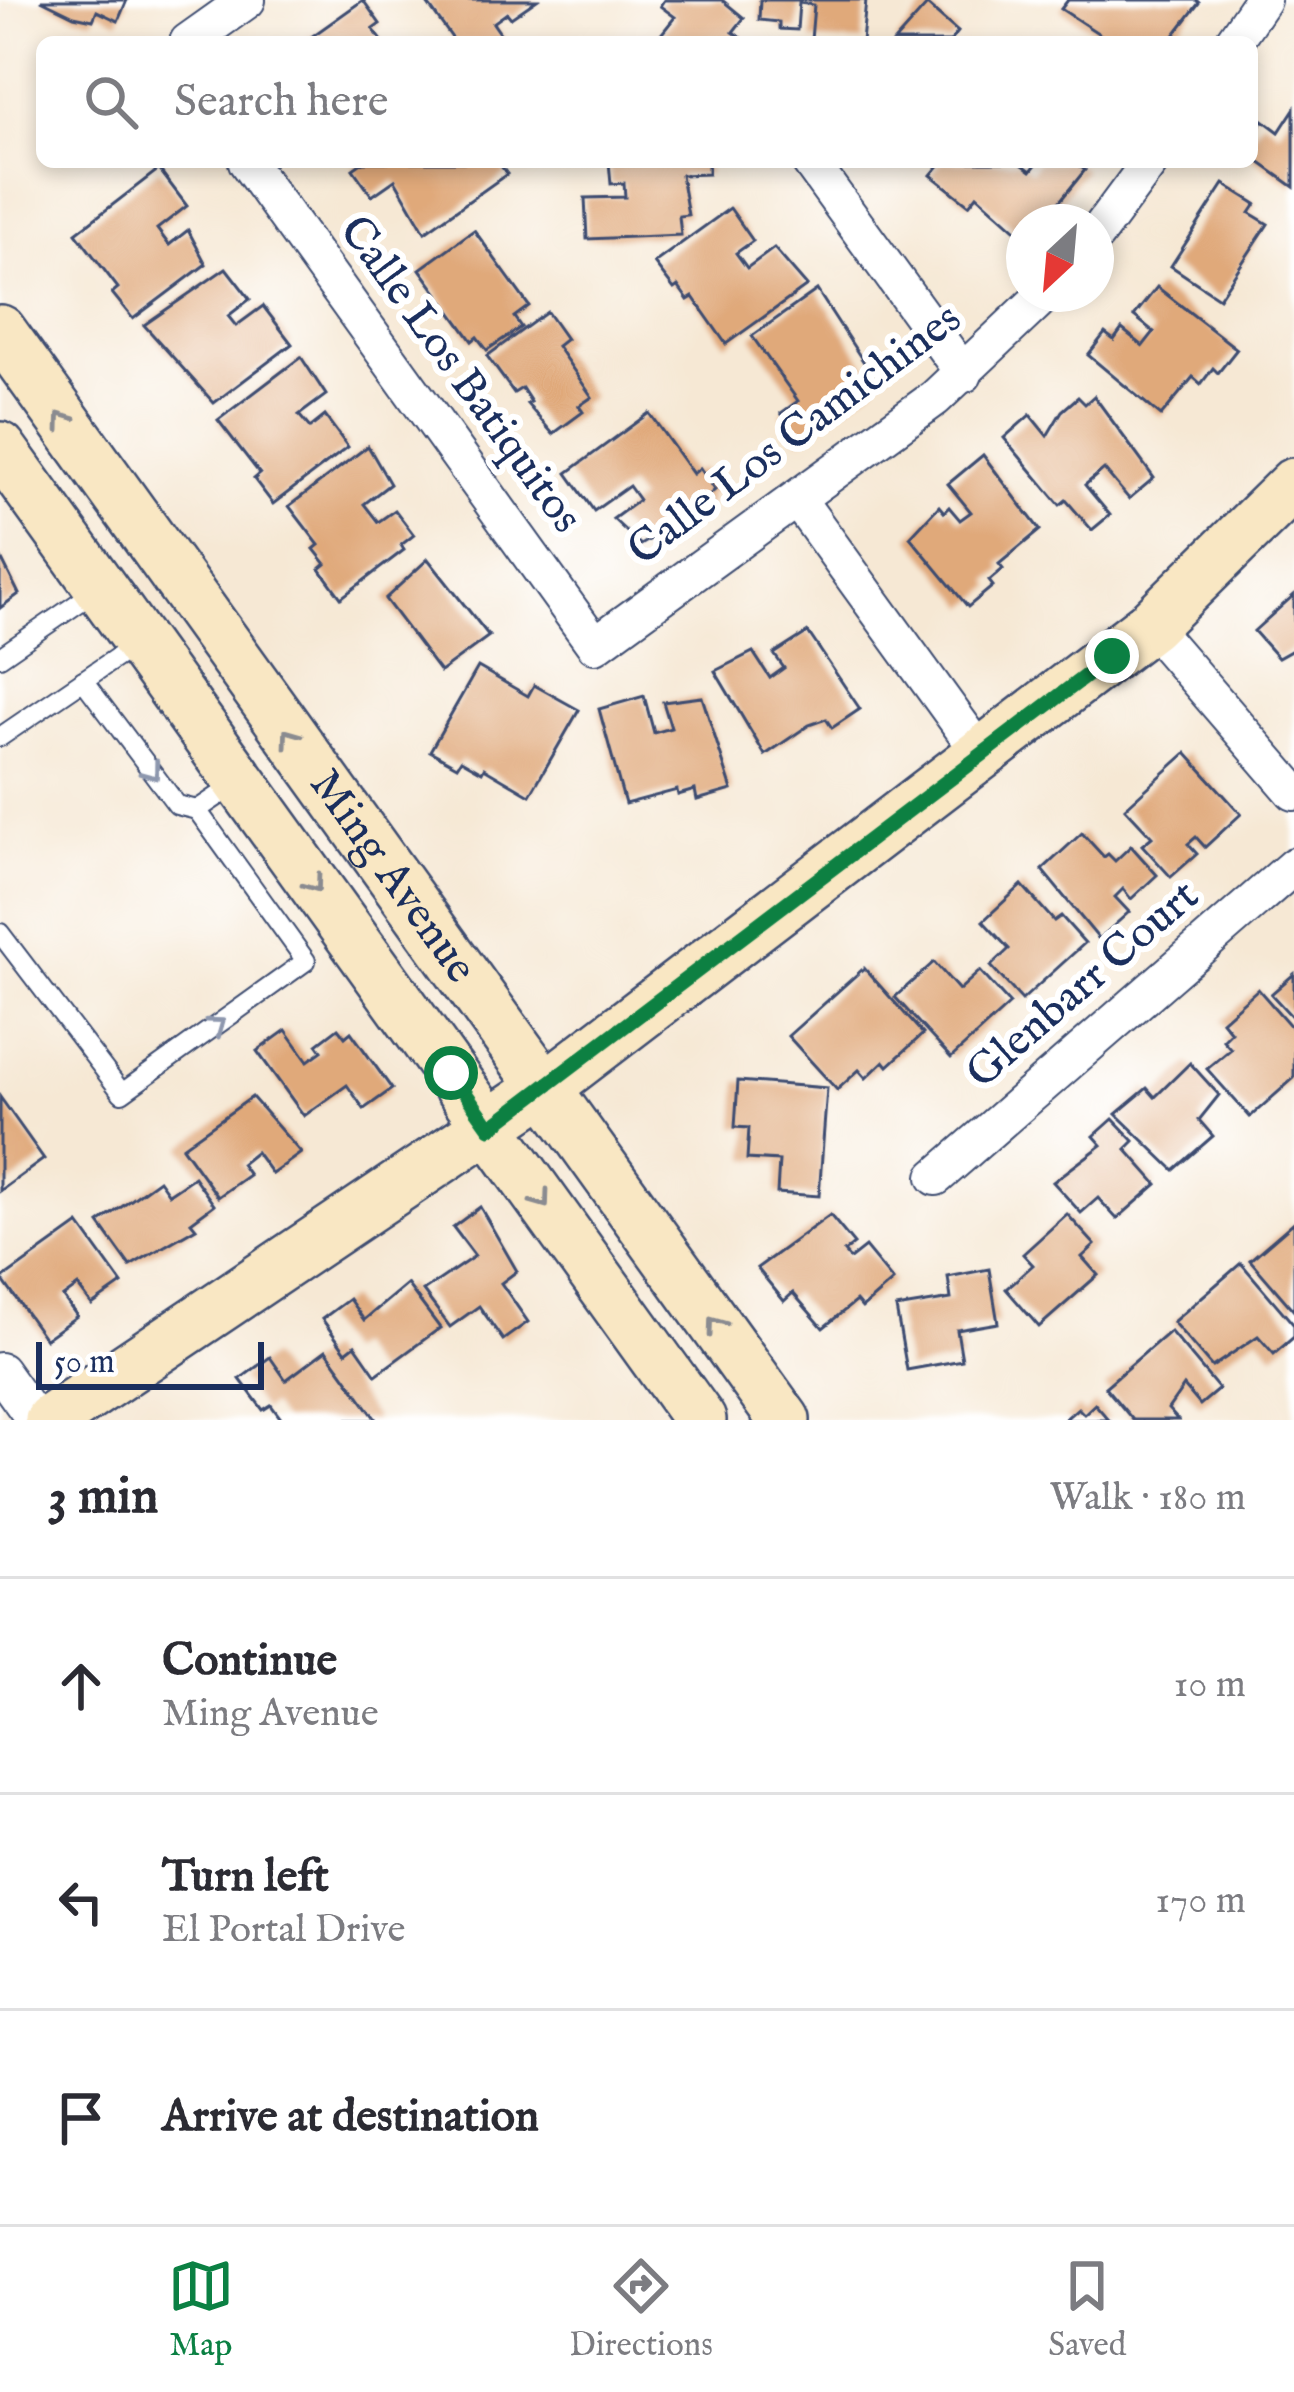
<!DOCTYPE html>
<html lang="en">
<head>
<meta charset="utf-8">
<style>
	body { margin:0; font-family:"IM FELL English",serif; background:#f7f7f7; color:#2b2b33 }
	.compass { position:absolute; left:1006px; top:204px; width:108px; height:108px; border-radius:50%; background:#fff; box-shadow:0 6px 18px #0003; rotate:206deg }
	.scale { position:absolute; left:36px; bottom:30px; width:228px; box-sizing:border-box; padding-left:12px; border:6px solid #1b2f5e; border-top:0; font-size:33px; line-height:42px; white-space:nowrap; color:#1b2f5e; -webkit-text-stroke:9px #fff; paint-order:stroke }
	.stop { position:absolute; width:36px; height:36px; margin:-27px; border:9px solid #0b8043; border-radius:50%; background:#fff }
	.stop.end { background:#0b8043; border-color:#fff; box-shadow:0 3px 12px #0008 }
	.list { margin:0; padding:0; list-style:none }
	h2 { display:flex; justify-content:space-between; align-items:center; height:156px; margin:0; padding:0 48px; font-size:51px }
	h2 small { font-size:39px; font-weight:400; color:#7c7c81 }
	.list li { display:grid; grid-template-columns:78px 1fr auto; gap:36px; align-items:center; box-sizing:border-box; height:216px; padding:0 48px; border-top:3px solid #e1e1e2 }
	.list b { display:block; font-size:45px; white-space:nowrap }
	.list p { margin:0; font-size:39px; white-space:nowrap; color:#7c7c81 }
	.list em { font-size:39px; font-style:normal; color:#7c7c81 }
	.icon { flex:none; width:66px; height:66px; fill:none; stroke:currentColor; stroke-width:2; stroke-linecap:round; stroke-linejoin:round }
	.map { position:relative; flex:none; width:1294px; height:1420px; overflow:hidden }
	.search { position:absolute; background:#fff; box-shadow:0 6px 18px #0003; left:36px; right:36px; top:36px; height:132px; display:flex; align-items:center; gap:30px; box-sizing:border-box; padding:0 42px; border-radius:18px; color:#7c7c81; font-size:45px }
	.sheet { height:804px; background:#fff }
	nav { display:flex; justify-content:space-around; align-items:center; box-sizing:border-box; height:168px; border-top:3px solid #e1e1e2; background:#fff; font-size:33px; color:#7c7c81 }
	nav a { display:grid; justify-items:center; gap:6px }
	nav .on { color:#0b8043 }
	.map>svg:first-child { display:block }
	.building { fill:#e0a97a }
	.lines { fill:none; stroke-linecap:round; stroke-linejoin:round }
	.lane-casing { stroke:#3c4b70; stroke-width:22 }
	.street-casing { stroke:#3c4b70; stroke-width:40 }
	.secondary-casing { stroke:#3c4b70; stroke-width:56 }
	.lane { stroke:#fff; stroke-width:18 }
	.street { stroke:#fff; stroke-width:36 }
	.secondary { stroke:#f9e7c3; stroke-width:51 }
	.oneway { stroke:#8a8b90 }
	.oneway2 { stroke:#8d97ae }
	.route { stroke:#0b8043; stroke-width:15 }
	.labels { text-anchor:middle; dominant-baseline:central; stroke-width:12; stroke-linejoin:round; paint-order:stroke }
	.street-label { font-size:45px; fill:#1b2f5e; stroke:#fff }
</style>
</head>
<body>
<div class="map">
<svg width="1294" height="1420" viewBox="0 0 1294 1420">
	<rect width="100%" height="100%" fill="#fff"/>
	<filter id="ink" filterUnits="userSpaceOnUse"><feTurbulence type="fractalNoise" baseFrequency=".00833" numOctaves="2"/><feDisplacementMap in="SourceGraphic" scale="24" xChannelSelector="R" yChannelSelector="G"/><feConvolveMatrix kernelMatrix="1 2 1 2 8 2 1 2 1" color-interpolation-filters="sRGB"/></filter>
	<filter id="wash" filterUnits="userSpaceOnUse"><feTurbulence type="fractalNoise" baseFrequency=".004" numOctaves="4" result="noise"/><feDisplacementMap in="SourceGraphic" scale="48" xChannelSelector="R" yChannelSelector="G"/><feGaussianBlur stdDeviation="2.7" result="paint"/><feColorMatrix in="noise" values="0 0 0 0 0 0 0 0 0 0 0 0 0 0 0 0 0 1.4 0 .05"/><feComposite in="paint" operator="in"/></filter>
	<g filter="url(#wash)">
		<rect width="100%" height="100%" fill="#f6e8d4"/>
		<g id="blocks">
			<g class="building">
				<polygon points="41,0 127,0 118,21 97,11 93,20 74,16"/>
				<polygon points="363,0 380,24 373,29 383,42 304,42"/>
				<polygon points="431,0 537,0 511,18 507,13 493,23 506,42 455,42 427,3"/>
				<polygon points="664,0 722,0 744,18 733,32 740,37 736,42 655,42 675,17 660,6"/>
				<polygon points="760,0 866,0 862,42 811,40 814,5 799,3 797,30 779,29 779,22 759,20"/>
				<polygon points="1068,0 1196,0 1199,3 1169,42 1104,42 1107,39 1061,9"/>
				<polygon points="927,5 958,32 950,42 894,42"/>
				<polygon points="1294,109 1294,187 1252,157 1252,136 1263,120 1279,132"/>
				<polygon points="363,162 498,162 507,174 425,232 395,180 372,196 353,169"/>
				<polygon points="609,162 708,162 708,174 681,175 688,215 679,216 681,235 587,239 585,198 625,197 624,183 611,184"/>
				<polygon points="942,162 1019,162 1031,171 1038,162 1074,162 1085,170 1043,222 1024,222 1024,237 977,195 969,205 931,175"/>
				<polygon points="159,169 187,206 157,229 169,245 188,230 206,264 133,319 112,293 118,288 76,233"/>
				<polygon points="1224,184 1256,204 1250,213 1268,224 1219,298 1171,266"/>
				<polygon points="730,208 753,241 736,253 747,268 774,248 807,286 726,344 693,297 688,300 678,286 674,289 654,263"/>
				<polygon points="474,230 529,306 514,317 521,327 487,350 477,337 472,341 420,269"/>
				<polygon points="226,268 250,299 228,316 236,326 263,306 292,344 214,403 144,325"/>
				<polygon points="1157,287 1237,349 1218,373 1213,368 1201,384 1193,377 1161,416 1088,355 1105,333 1114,340 1122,329 1143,346 1154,332 1134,316"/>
				<polygon points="817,290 878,384 800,440 781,413 798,401 752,336"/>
				<polygon points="547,312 566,339 557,346 592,397 579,406 583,412 553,434 527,404 531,402 522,388 514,393 487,356"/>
				<polygon points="301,357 326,395 299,415 310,428 325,416 348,447 273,504 254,479 260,474 218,420"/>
				<polygon points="1094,396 1154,478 1129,499 1104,469 1085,485 1110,515 1092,530 1066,500 1060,505 1004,438 1030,415 1047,436 1062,411 1078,397 1085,404"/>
				<polygon points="649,413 693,474 700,468 715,490 708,496 712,502 641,545 613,519 639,500 629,486 594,511 567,473"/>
				<polygon points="368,446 390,484 364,504 378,522 395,510 414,535 401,545 404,550 341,598 320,569 326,564 314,549 319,545 289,506"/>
				<polygon points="983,455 1040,530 999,564 1003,569 989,581 993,586 968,607 910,537 939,506 944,512 949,507 960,520 971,512 948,484"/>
				<polygon points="0,556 19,594 0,608"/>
				<polygon points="428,559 489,636 440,672 385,599"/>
				<polygon points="1294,595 1294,649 1278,658 1254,631"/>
				<polygon points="808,632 860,709 832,728 826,719 809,725 765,755 715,671 753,652 770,678 784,668 774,654"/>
				<polygon points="478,667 528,696 534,685 579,710 530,795 484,768 482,772 461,760 457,766 430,751"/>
				<polygon points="644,696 654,733 671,728 663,702 702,697 732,790 697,800 695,790 678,795 677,790 625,804 599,709"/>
				<polygon points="1186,753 1241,814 1205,847 1196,837 1188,844 1197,854 1171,877 1142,845 1152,837 1125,808"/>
				<polygon points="1082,833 1104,857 1108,854 1115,861 1131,846 1157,875 1131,899 1123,889 1115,897 1129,912 1099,939 1042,870"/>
				<polygon points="1022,885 1054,921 1061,916 1085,943 1022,1000 991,966 1009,949 983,921"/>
				<polygon points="934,962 959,990 980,971 1010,1004 951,1058 895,997"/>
				<polygon points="864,968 923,1034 888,1066 884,1061 866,1078 859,1070 837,1090 788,1036"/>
				<polygon points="1294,974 1294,1019 1271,994"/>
				<polygon points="1258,989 1294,1030 1294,1078 1250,1117 1207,1069 1231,1049 1223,1040 1231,1032 1222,1021"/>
				<polygon points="338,1028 345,1037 351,1032 392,1089 364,1109 347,1085 304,1116 257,1051 286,1030 308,1061 322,1051 317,1044"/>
				<polygon points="1190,1063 1219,1095 1199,1120 1213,1136 1174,1170 1116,1114 1147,1088 1155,1097"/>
				<polygon points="738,1081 827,1088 819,1196 777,1193 779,1161 747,1159 749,1128 735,1127"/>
				<polygon points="0,1097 44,1159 0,1191"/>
				<polygon points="252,1097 301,1153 272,1174 256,1152 241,1164 249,1175 218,1197 182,1147"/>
				<polygon points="1113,1119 1134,1141 1126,1149 1157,1184 1117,1219 1098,1198 1081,1213 1053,1182 1102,1145 1094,1136"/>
				<polygon points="194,1177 214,1205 191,1222 196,1228 130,1266 99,1223 159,1180 169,1194"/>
				<polygon points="480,1207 517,1271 501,1283 528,1322 503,1340 479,1306 450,1327 423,1291 475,1256 453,1227"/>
				<polygon points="1067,1214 1095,1245 1082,1257 1098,1275 1039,1327 1006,1289 1033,1265 1023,1254"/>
				<polygon points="830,1215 854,1244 844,1252 850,1259 865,1247 893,1281 862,1308 856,1301 823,1328 793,1293 784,1301 757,1268"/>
				<polygon points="1294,1222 1294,1311 1250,1260"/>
				<polygon points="79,1224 122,1284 92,1305 78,1286 63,1297 77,1316 45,1339 2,1279"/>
				<polygon points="1241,1263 1294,1325 1294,1337 1274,1354 1258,1336 1212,1367 1173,1322"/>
				<polygon points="989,1269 998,1323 957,1330 962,1360 907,1370 896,1308 951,1299 948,1277"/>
				<polygon points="407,1284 440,1328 376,1375 355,1345 346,1352 322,1319 349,1299 364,1320"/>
				<polygon points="1170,1331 1219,1389 1200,1405 1184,1386 1168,1409 1178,1420 1133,1420 1105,1387"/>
				<polygon points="326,1350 375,1418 372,1420 282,1420 271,1405 263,1410 240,1379 270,1357 286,1380"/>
				<polygon points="1095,1404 1109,1420 1064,1420 1078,1408 1084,1414"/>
			</g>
		</g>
	</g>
	<g filter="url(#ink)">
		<use href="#blocks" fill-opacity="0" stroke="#3c4b70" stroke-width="3"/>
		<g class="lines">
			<defs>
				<g id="lane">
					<polyline points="0,657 100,588"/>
					<polyline points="83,680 177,805 197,810 239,782"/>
					<polyline points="0,737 135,645"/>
					<polyline points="0,933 122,1093 306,961 197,810"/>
				</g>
				<g id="street">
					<polyline points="188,42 247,0"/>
					<polyline points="1233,42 1262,0"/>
					<polyline points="247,162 595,645 935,398 1045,294"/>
					<polyline points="810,162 964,374"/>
					<polyline points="1096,235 1150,162"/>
					<polyline points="797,499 980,752"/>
					<polyline points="1150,625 1294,792"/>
					<polyline points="936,1177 1294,866"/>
					<polyline points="0,1371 35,1420"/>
				</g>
				<g id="secondary">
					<path id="s1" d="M0,331l784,1089"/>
					<polyline points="0,448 700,1420"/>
					<polyline points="51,1420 542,1090 1150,625 1294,484"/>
				</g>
			</defs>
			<use href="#lane" class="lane-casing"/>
			<use href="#street" class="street-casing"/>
			<use href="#secondary" class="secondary-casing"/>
			<use href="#lane" class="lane"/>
			<use href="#street" class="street"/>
			<use href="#secondary" class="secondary"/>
		</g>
		<defs><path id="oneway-chevron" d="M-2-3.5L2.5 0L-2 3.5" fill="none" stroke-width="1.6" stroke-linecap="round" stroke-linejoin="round" transform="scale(3)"/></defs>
		<g class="oneway">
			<use href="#oneway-chevron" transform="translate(63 420) rotate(-126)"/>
			<use href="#oneway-chevron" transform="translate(290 737) rotate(-126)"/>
			<use href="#oneway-chevron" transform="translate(314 884) rotate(54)"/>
			<use href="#oneway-chevron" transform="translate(542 1200) rotate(54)"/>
			<use href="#oneway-chevron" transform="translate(715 1325) rotate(-126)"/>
		</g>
		<g class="oneway2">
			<use href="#oneway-chevron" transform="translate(152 772) rotate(53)"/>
			<use href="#oneway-chevron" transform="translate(217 1025) rotate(-36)"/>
		</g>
	</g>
	<g class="lines" filter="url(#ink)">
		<polyline class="route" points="451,1073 490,1128 1112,656"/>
	</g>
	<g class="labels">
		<g class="street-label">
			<text transform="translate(460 375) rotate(54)">Calle Los Batiquitos</text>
			<text transform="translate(795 435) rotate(-37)">Calle Los Camichines</text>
			<text stroke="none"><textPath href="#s1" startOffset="672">Ming Avenue</textPath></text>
			<text transform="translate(1083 985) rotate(-41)">Glenbarr Court</text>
		</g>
	</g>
</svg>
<svg class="compass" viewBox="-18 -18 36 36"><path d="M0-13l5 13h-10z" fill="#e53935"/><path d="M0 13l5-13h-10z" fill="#7c7c81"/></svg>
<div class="scale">50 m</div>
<div class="stop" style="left:451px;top:1073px"></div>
<div class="stop end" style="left:1112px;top:656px"></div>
<div class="search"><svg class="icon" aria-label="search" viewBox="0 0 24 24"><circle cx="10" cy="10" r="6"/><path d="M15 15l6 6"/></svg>Search here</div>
</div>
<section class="sheet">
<h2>3 min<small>Walk · 180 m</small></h2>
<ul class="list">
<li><svg class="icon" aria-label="ahead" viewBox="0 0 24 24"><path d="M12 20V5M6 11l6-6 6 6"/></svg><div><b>Continue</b><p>Ming Avenue</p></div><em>10 m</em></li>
<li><svg class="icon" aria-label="left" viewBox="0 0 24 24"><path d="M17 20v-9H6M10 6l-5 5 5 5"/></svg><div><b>Turn left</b><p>El Portal Drive</p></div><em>170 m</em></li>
<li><svg class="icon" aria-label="arrive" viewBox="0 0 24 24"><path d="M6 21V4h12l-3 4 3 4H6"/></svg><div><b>Arrive at destination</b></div></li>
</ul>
</section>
<nav>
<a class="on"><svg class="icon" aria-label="map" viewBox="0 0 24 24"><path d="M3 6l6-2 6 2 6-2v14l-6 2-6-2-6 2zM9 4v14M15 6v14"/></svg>Map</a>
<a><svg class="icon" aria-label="directions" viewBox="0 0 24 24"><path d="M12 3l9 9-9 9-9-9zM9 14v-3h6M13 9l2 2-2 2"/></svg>Directions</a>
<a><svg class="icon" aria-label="saved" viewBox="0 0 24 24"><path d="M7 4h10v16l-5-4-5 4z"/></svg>Saved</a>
</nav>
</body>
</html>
